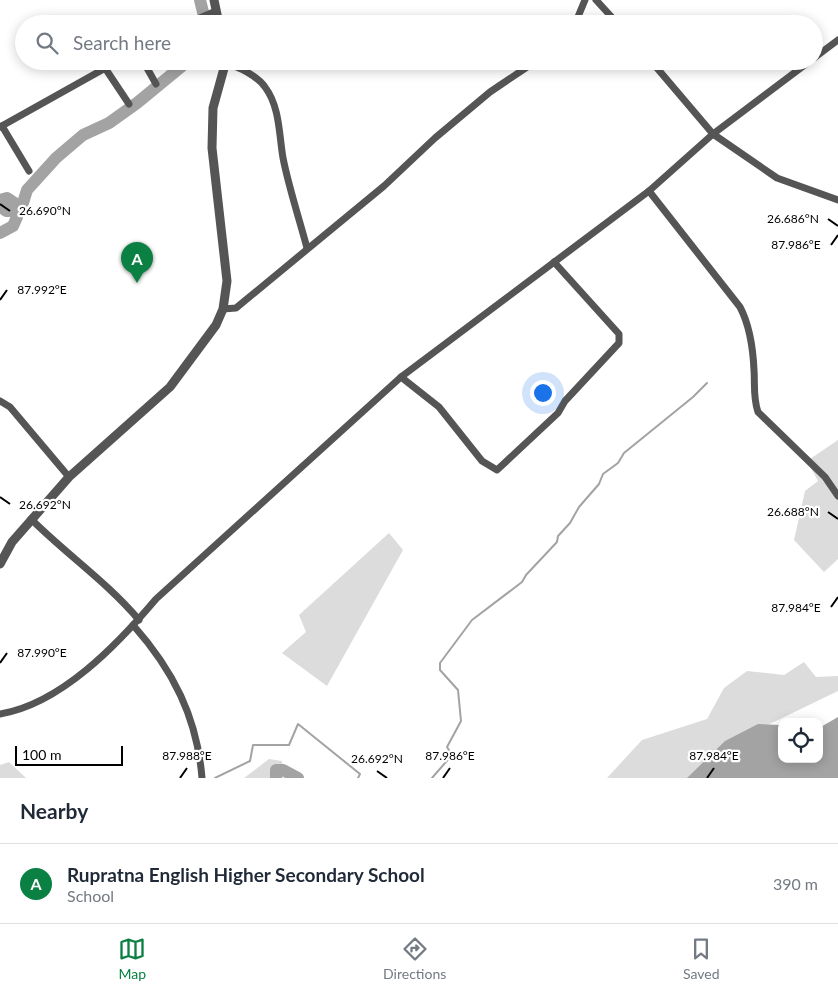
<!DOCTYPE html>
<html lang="en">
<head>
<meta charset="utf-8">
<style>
	body { margin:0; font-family:Lato,sans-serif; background:#f6f6f7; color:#1f2937 }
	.controls { position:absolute; right:15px; bottom:15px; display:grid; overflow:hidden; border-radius:10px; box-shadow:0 2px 12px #0003 }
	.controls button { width:45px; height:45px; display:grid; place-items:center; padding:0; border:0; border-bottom:1px solid #e0e1e3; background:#fff; color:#1f2937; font:25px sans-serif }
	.scale { position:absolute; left:15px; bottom:12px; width:108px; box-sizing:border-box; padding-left:5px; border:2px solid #000; border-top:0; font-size:14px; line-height:18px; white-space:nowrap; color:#000; -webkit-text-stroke:4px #fff; paint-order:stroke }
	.you { position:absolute; left:542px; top:392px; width:18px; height:18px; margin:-12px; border:4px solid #fff; border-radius:50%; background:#1a73e8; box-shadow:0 0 0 8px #1a73e833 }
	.badge { display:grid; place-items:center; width:32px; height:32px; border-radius:50%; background:#0b8043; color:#fff; font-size:16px; font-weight:700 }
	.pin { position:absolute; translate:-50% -41px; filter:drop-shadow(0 1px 2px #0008) }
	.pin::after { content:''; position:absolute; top:26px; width:18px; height:15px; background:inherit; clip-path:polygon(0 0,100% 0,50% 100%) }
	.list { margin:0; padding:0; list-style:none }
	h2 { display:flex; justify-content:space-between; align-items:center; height:65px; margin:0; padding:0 20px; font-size:21px }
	h2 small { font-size:16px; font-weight:400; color:#747a83 }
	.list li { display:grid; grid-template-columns:32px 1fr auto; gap:15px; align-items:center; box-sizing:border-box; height:80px; padding:0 20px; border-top:1px solid #e0e1e3 }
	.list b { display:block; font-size:19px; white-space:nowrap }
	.list p { margin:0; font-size:16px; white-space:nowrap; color:#747a83 }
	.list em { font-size:16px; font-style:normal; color:#747a83 }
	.icon { flex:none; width:28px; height:28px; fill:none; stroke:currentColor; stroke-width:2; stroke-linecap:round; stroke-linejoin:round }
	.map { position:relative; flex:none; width:838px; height:778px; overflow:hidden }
	.search { position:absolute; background:#fff; box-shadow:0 2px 12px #0003; left:15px; right:15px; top:15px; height:55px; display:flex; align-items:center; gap:12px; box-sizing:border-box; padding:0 18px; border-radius:28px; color:#747a83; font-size:19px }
	.sheet { height:145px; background:#fff }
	nav { display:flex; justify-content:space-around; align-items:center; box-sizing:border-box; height:70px; border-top:1px solid #e0e1e3; background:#fff; font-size:14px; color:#747a83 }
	nav a { display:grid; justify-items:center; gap:2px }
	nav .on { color:#0b8043 }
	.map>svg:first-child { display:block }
	.green { fill:#dcdcdc }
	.water { fill:#a3a3a3 }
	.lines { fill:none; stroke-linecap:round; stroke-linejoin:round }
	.stream { stroke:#a3a3a3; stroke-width:2 }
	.river { stroke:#a3a3a3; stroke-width:12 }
	.minor { stroke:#555; stroke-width:7 }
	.tertiary { stroke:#555; stroke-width:9 }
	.ticks { fill:none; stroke:#000; stroke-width:2 }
	.ticks-label { font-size:12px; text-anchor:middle; fill:#000; stroke:#fff; stroke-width:4.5; stroke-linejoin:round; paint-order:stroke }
</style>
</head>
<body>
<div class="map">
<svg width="838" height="778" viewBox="0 0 838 778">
	<rect width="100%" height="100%" fill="#fff"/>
	<g class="green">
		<polygon points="838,440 838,559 824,572 794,540 805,491 818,481 807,461"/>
		<polygon points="389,533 403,550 327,686 282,653 306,632 299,615"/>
		<polygon points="804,662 816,677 838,676 838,691 743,737 706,778 607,778 642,740 707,719 724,688 747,671 784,675"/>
		<polygon points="269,759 282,761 283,778 244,778"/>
		<polygon points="9,762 26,778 0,778 0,765"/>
	</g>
	<polygon class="water" points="838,717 838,778 687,778 725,741 758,724 782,725 782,759 819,759 819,728"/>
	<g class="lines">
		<g class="stream">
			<polyline points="215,778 250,761 253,745 289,745 298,724 360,774 358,778"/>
			<polyline points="432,778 452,755 447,747 461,721 458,690 440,670 440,663 472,620 522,582 526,575 557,542 558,536 570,523 579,507 599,484 603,474 618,463 624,453 693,397 707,383"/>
		</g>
		<g class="river">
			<polyline points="200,0 206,24"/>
			<polyline points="0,200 7,198 19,206 23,203 27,190 56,158 83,135 109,123 137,103 188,61"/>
			<polyline points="0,206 6,211 13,211 17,217 13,226 0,233"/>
			<polyline points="276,778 276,770 283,770 298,778"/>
		</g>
		<g class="minor">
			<polyline points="596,0 618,24"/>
			<polyline points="186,24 216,11"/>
			<polyline points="575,24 585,0"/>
			<polyline points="814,58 838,40"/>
			<polyline points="143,61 156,84"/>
			<polyline points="651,61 713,134 777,178 838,200"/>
			<path d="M226,64c13,2 32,13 39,23 15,20 14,48 18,71 6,30 16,60 24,90"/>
			<polyline points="105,68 129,104"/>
			<polyline points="2,126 29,171"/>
			<polyline points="0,127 118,61"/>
			<path d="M649,191l91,116c10,19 13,41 14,63 1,15 -1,28 4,42l67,65 13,19"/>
			<polyline points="223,309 236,308 384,186 435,138 490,92 536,61"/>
			<polyline points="401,377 439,407 482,461 497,470 558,413 565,401 619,343 619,334 554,262"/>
			<polyline points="0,401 10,407 69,477"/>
			<path d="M31,519c35,35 76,63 108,101"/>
			<path d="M133,625c40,45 64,92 69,153"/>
			<path d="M0,714c61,-10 118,-70 156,-115l245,-222 248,-186 64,-57 97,-73"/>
		</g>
		<g class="tertiary">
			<polyline points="214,0 219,24"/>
			<polyline points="0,564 12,542 69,477 170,387 216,325 223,309 227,281 212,148 213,108 226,61"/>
		</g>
	</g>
	<path class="ticks" d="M0,204l10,7M828,219l10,7M831,245l7,-10M0,300l7,-10M0,497l10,7M828,512l10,7M831,607l7,-10M0,663l7,-10M377,771l10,7M180,778l7,-10M443,778l7,-10M707,778l7,-10"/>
	<g class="ticks-label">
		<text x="45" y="215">26.690°N</text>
		<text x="793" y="223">26.686°N</text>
		<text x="796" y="249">87.986°E</text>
		<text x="42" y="294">87.992°E</text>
		<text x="45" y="509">26.692°N</text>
		<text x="793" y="516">26.688°N</text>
		<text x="796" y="612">87.984°E</text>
		<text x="42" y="657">87.990°E</text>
		<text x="187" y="760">87.988°E</text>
		<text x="450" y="760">87.986°E</text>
		<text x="714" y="760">87.984°E</text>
		<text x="377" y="763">26.692°N</text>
	</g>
</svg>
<div class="controls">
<button><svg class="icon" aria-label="locate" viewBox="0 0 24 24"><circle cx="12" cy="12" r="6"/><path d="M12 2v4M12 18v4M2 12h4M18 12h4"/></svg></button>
</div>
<div class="scale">100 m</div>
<div class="you"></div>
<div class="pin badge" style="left:137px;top:283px">A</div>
<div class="search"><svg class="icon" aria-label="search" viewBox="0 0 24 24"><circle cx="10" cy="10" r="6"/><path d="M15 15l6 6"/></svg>Search here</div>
</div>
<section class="sheet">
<h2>Nearby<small></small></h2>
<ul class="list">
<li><span class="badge">A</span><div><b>Rupratna English Higher Secondary School</b><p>School</p></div><em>390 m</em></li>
</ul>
</section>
<nav>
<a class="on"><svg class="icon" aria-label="map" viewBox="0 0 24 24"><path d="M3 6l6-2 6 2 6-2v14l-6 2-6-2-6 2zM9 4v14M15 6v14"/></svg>Map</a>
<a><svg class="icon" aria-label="directions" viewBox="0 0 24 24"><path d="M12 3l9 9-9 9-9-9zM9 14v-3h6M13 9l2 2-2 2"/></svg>Directions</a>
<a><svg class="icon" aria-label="saved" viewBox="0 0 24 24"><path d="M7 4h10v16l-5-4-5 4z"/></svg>Saved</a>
</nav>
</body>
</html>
